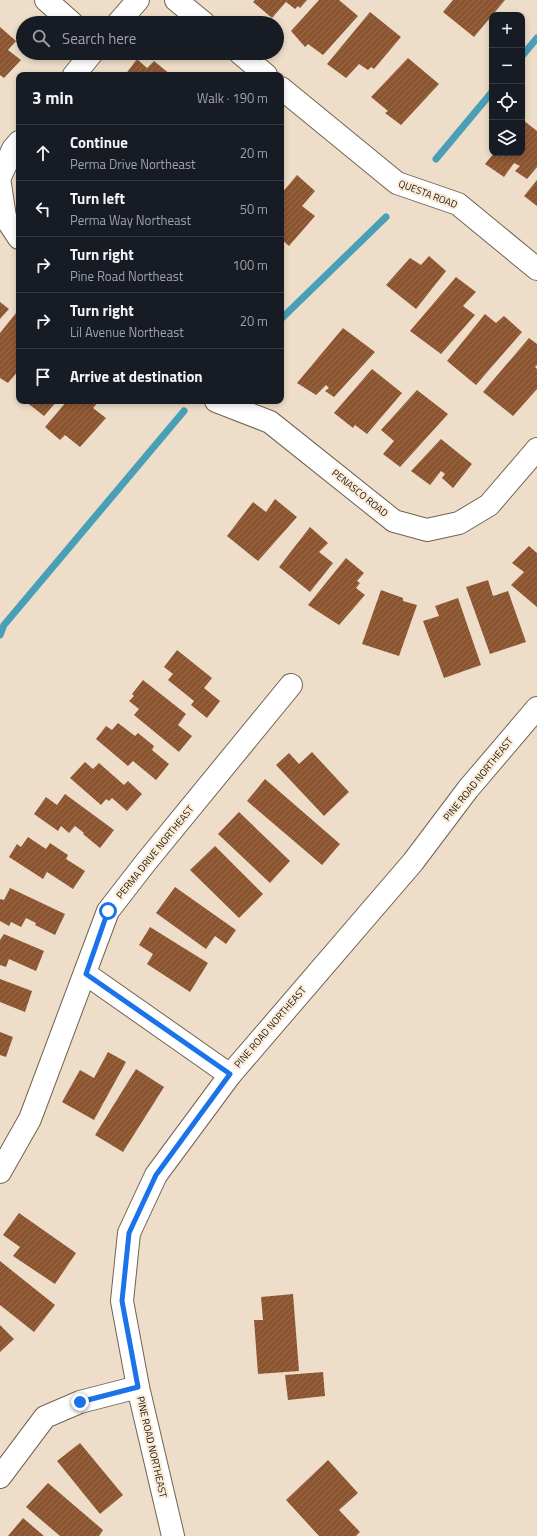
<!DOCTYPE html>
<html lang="en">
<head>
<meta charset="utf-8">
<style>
	body { margin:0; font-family:"Titillium Web",sans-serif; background:#20242c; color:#f1f3f6 }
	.controls { position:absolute; right:12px; top:12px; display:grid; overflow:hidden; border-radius:8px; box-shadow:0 2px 6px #0003 }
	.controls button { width:36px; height:36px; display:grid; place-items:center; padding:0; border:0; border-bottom:1px solid #363941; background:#171b24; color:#f1f3f6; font:20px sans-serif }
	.stop { position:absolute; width:12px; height:12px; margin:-9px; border:3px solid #1a73e8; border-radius:50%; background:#fff }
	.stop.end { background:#1a73e8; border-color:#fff; box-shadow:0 1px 4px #0008 }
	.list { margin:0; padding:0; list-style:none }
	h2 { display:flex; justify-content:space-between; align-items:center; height:52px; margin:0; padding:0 16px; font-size:17px }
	h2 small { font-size:13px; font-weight:400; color:#9ea1a6 }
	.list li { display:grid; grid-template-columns:26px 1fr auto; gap:12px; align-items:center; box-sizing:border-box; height:56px; padding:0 16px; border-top:1px solid #363941 }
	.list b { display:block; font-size:15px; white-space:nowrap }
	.list p { margin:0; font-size:13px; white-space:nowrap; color:#9ea1a6 }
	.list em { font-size:13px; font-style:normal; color:#9ea1a6 }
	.icon { flex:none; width:22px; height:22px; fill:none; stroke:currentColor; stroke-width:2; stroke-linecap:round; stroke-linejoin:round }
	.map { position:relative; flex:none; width:537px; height:1536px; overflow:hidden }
	.search { position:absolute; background:#171b24; box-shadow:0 2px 6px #0003; left:16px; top:16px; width:268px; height:44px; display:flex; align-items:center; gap:10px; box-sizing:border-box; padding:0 14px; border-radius:22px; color:#9ea1a6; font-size:15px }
	.panel { position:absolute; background:#171b24; box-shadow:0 2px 6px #0003; left:16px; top:72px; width:268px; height:332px; border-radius:8px }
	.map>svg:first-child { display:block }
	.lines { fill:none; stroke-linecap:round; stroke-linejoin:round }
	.stream { stroke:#489fb6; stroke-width:7 }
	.building { fill:url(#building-hatch) }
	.minor-casing { stroke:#716351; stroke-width:24 }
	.minor { stroke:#fff; stroke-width:22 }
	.route { stroke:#1a73e8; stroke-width:5 }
	.labels { text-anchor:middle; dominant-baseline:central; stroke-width:4; stroke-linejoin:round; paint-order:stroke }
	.street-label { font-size:10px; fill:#1c160f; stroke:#fcebd6 }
</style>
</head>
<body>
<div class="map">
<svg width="537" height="1536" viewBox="0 0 537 1536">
	<defs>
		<pattern id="building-hatch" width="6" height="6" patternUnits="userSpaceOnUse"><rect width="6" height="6" fill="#8c5530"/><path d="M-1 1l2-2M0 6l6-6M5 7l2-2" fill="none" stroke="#986e52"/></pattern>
	</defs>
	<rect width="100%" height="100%" fill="#eedec9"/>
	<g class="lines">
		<g class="stream">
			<polyline points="522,56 537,38"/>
			<polyline points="436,159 492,92"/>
			<polyline points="281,319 386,217"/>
			<polyline points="0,635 4,625 184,411"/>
		</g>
	</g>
	<g class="building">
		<polygon points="255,0 307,0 300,8 298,6 295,9 286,2 272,18 253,2"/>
		<polygon points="319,0 339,0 358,16 323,55 308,44 305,47 291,31"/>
		<polygon points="453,0 505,0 474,37 443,12"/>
		<polygon points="370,12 401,37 374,69 371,67 368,70 359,64 346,78 327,64"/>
		<polygon points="0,27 16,41 8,50 21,60 4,78 0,75"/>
		<polygon points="408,58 439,84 401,125 385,113 388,111 371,97"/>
		<polygon points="137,59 147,68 154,61 171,75 125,75"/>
		<polygon points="523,120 537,131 537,167 527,179 515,171 520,166 514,163 504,177 485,164 494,153 522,153"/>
		<polygon points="297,175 315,191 302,206 315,216 289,246 281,239 281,194"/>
		<polygon points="537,180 537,206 524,196"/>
		<polygon points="429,256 446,271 416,309 386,285 410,258 421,265"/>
		<polygon points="456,277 476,292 463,306 475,315 441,354 410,331"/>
		<polygon points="0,302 9,309 0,319"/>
		<polygon points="16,313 19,316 19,370 8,383 0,378 0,333"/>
		<polygon points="485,314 496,323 504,316 522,332 476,385 447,361"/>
		<polygon points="343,328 375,352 334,397 325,391 329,388 326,385 316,395 297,383"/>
		<polygon points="529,338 537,344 537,365 535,367 537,369 537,389 513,416 483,392"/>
		<polygon points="372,369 402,393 367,434 355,425 353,428 334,413"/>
		<polygon points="417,390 448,414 400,467 383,454 394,441 381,430"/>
		<polygon points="25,401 57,401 44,416"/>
		<polygon points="67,401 99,401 93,408 106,418 80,447 65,435 60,440 45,427"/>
		<polygon points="441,439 472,464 453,488 442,478 445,474 441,471 430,485 411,471"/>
		<polygon points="275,499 297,517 258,561 227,536 253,502 266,512"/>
		<polygon points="310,527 328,543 319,552 333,563 310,592 279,567"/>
		<polygon points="529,546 537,553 537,607 511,585 524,572 512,563"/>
		<polygon points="346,558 364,573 357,581 360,583 356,588 365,595 339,625 308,605"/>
		<polygon points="488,580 493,596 508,591 526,642 490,654 466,587"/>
		<polygon points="381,590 403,598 403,601 417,605 399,656 362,644"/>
		<polygon points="458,598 481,665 444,678 423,621 439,616 435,606"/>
		<polygon points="177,650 212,678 204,688 220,701 207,718 191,705 194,701 168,680 173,674 164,667"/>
		<polygon points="143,680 186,714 178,725 192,736 179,752 134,715 139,709 129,701 134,696 132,694"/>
		<polygon points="118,723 135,736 138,733 154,746 152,750 169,764 156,780 133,761 128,766 96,739 106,726 112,730"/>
		<polygon points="312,752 349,792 324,816 276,765 289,753 299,764"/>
		<polygon points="85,762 93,769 99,763 124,785 128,781 142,794 127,811 112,798 109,801 106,799 101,805 70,778"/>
		<polygon points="265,779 340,844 322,865 247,801"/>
		<polygon points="65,794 114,830 100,848 83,834 84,833 75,826 69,833 61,826 58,831 34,814 46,797 57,805"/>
		<polygon points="239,812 290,861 270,883 218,834"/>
		<polygon points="28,837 46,849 50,843 68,855 66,859 85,871 73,889 47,872 43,879 9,857 17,844 21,847"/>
		<polygon points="215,846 263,894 239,918 190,870"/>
		<polygon points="175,887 236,930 226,944 215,936 206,949 156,913"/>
		<polygon points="10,888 65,914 55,935 35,925 36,923 26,918 21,927 11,922 9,926 0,921 0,899 4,900"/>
		<polygon points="150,927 208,963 190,992 147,964 153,954 139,945"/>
		<polygon points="4,934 44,951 36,971 9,959 6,967 0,965 0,940"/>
		<polygon points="0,979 32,991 25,1012 0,1002"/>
		<polygon points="0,1032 13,1037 6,1057 0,1055"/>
		<polygon points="108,1052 126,1062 94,1120 62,1102 80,1070 94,1078"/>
		<polygon points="136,1069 164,1087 123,1152 95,1135"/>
		<polygon points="19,1213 76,1253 55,1284 13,1256 20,1247 3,1235"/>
		<polygon points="0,1261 55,1305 34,1332 0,1305"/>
		<polygon points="293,1294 299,1371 258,1374 254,1320 263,1320 261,1297"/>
		<polygon points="0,1325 14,1339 0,1352"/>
		<polygon points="323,1372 325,1396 288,1400 285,1375"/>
		<polygon points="80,1443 123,1495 100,1514 57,1461"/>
		<polygon points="328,1460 358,1493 339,1510 360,1532 356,1536 319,1536 286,1500"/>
		<polygon points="48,1483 103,1530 99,1536 60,1536 26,1507"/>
		<polygon points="23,1518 44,1536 8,1536"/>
	</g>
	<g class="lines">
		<defs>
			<g id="minor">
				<polyline points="46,0 72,23"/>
				<polyline points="176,0 204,23"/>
				<polyline points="118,23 138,0"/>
				<polyline points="240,53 266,75"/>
				<polyline points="74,75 92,53"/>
				<polyline points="281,88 397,183 458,204 537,269"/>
				<polyline points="0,177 13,149 19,142"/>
				<polyline points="0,184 5,217 19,238"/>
				<polyline points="216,401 270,422 394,521 427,530 459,523 489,505 537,449"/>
				<polyline points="86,974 230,1075"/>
				<polyline points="0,1172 30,1119 108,911 146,862 291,685"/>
				<polyline points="0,1477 45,1417 80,1402 138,1387"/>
				<polyline points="173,1536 138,1387 122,1301 129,1233 156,1175 230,1075 413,862 468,789 537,708"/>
			</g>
		</defs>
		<use href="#minor" class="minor-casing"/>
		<use href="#minor" class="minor"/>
	</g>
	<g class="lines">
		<polyline class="route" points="80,1402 138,1387 122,1301 129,1233 156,1175 230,1074 86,974 108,911"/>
	</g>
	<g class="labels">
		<g class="street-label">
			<text transform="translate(428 194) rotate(21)">QUESTA ROAD</text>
			<text transform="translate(360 493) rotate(39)">PENASCO ROAD</text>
			<text transform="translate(478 779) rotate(-51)">PINE ROAD NORTHEAST</text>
			<text transform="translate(155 852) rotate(-51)">PERMA DRIVE NORTHEAST</text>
			<text transform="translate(270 1027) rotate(-49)">PINE ROAD NORTHEAST</text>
			<text transform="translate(152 1447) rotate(77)">PINE ROAD NORTHEAST</text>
		</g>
	</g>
</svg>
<div class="controls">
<button>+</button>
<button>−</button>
<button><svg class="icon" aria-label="locate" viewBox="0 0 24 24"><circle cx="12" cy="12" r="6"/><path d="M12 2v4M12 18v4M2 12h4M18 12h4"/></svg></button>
<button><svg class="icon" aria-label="layers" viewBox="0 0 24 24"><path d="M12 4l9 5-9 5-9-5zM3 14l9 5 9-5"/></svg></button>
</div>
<div class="stop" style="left:108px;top:911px"></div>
<div class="stop end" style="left:80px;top:1402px"></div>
<div class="search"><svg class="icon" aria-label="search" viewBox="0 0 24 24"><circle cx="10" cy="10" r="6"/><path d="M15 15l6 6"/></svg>Search here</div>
<section class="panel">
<h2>3 min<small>Walk · 190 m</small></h2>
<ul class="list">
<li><svg class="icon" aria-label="ahead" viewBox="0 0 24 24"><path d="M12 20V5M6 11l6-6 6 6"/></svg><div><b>Continue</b><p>Perma Drive Northeast</p></div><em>20 m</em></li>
<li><svg class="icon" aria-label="left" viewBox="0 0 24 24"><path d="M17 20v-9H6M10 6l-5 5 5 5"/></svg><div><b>Turn left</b><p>Perma Way Northeast</p></div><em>50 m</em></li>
<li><svg class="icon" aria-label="right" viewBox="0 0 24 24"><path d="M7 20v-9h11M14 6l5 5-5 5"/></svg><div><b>Turn right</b><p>Pine Road Northeast</p></div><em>100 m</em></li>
<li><svg class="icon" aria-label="right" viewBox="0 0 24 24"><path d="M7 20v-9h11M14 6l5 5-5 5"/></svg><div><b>Turn right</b><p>Lil Avenue Northeast</p></div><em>20 m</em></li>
<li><svg class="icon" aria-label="arrive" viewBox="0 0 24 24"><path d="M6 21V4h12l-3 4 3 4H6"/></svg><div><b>Arrive at destination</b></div></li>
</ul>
</section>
</div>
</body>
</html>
